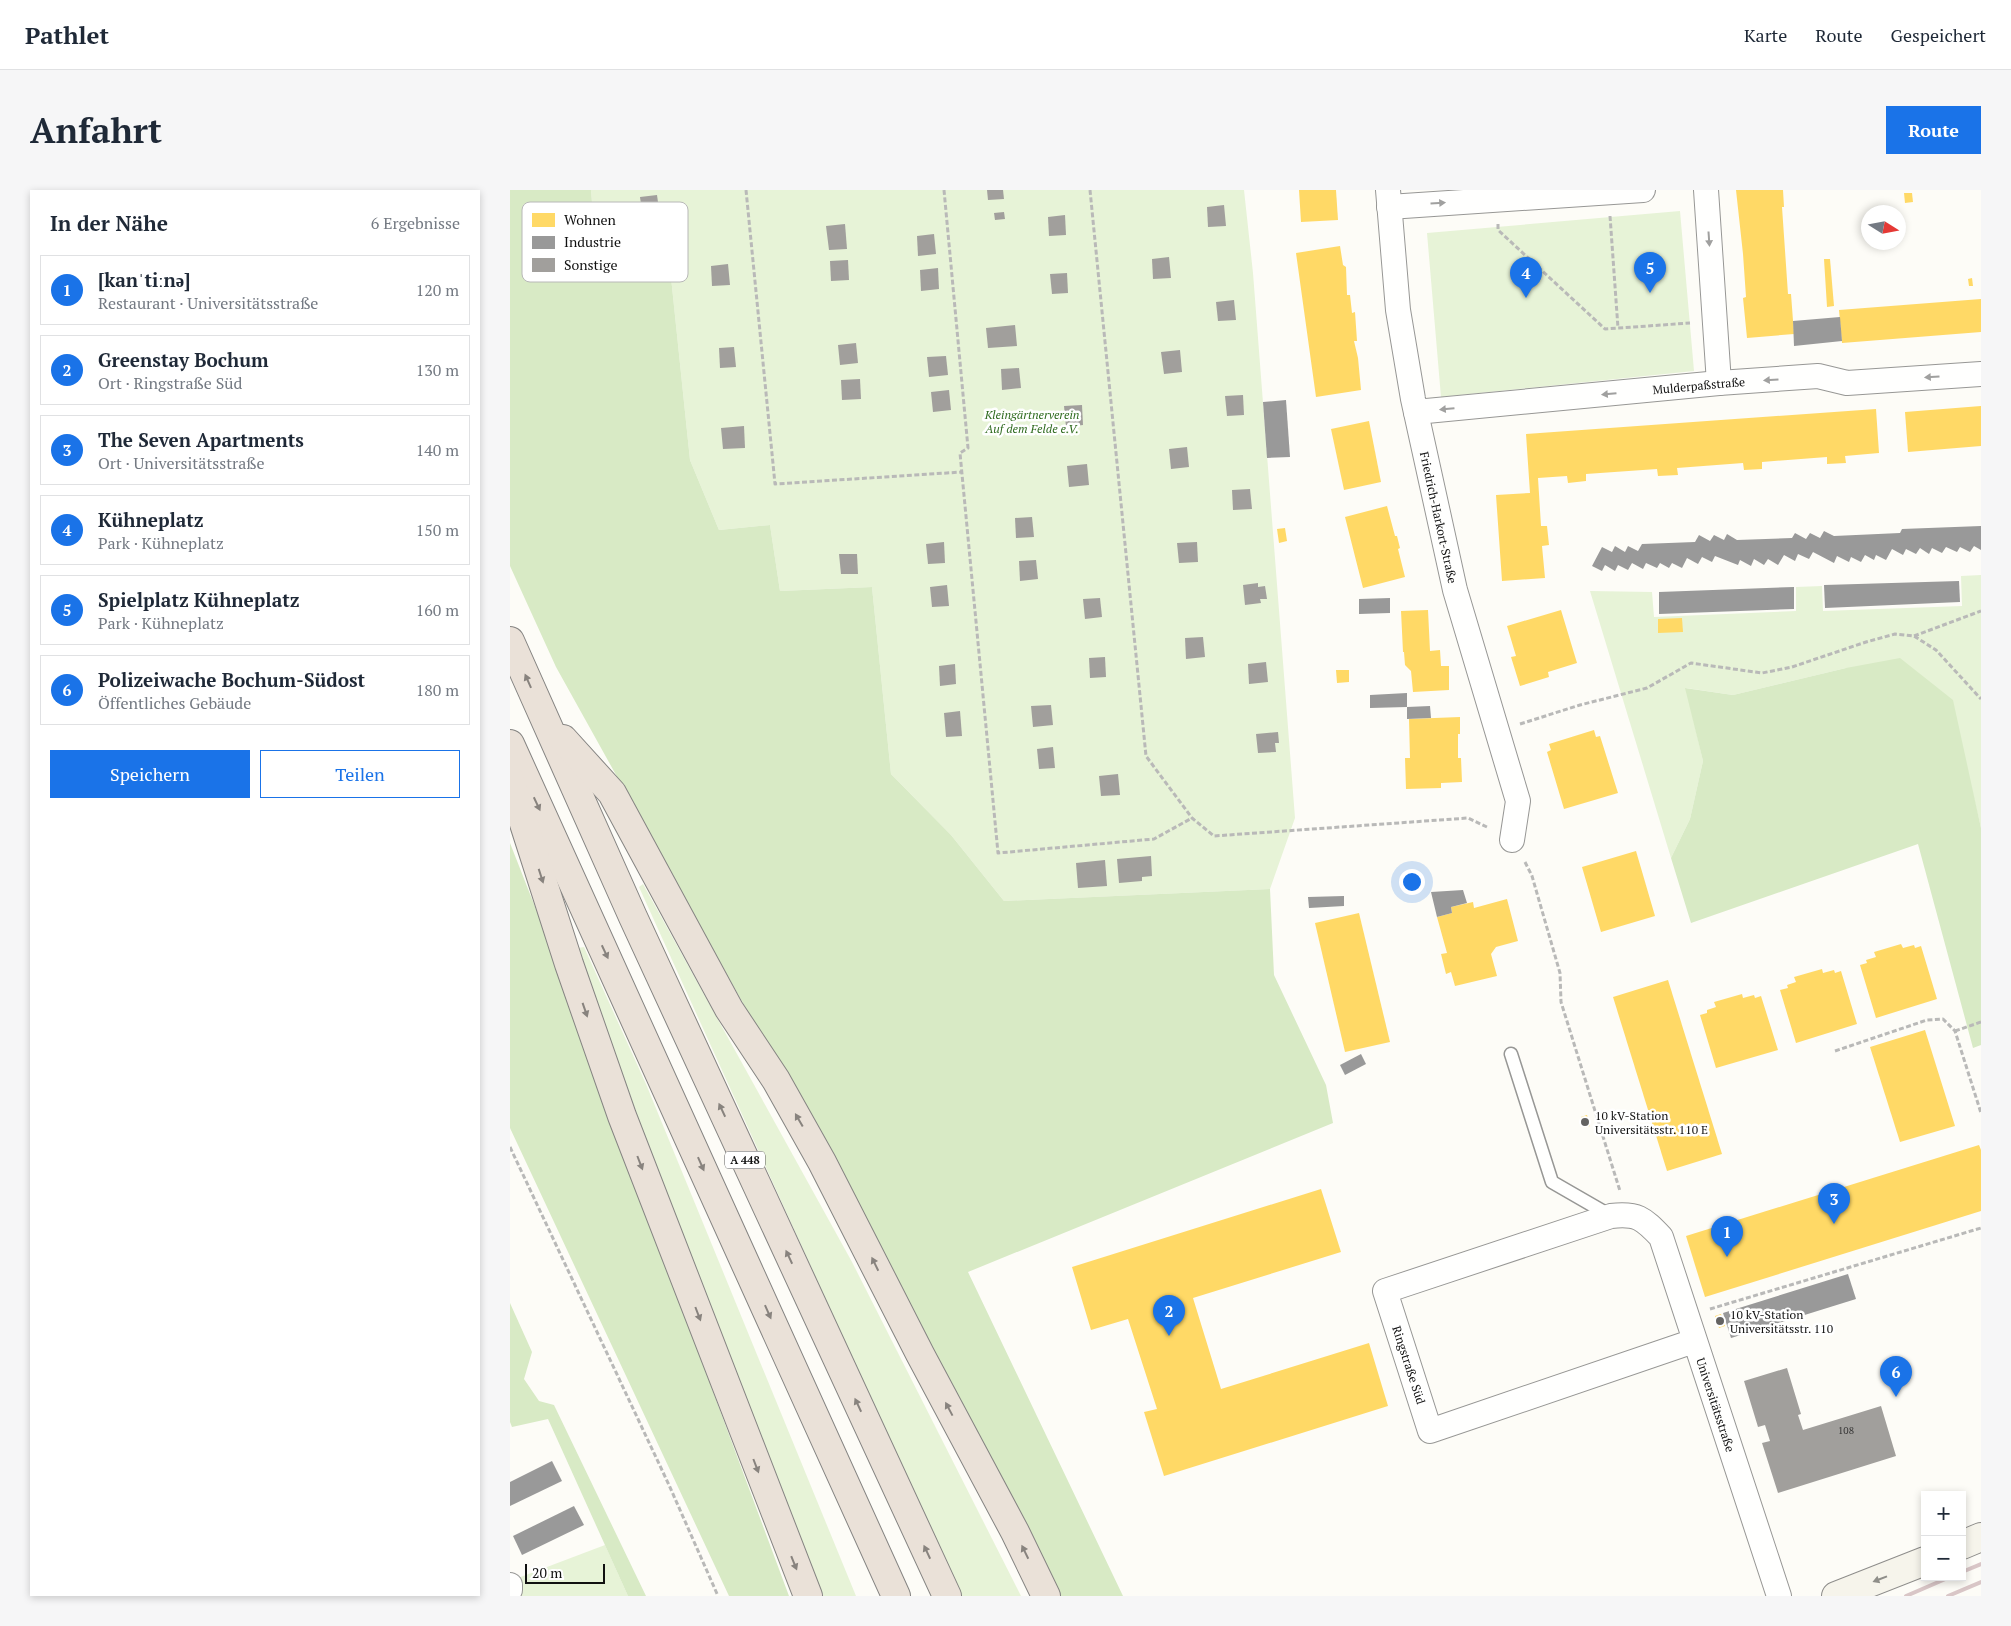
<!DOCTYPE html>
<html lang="de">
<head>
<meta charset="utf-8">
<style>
	body { margin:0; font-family:"PT Serif",serif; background:#f6f6f7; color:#1f2937 }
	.controls { position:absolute; right:15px; bottom:15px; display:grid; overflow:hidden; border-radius:0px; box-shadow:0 2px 8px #0003 }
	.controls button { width:45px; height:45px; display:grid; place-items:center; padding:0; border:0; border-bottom:1px solid #e0e1e3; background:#fff; color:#1f2937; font:25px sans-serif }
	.compass { position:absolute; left:1351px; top:15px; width:45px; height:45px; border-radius:50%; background:#fff; box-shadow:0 2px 8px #0003; rotate:101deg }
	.scale { position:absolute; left:15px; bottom:12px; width:80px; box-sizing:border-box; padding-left:5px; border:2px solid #111; border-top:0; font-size:14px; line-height:18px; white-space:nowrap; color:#111; -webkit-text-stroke:4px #fff; paint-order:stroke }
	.you { position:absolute; left:901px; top:691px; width:18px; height:18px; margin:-12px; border:4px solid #fff; border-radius:50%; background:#1a73e8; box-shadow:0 0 0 8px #1a73e833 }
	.badge { display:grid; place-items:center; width:32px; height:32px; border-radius:50%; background:#1a73e8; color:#fff; font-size:16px; font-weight:700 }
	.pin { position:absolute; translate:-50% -41px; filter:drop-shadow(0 1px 2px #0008) }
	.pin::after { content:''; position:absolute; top:26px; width:18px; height:15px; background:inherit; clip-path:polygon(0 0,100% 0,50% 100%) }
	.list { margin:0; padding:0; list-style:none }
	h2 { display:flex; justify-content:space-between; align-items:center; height:65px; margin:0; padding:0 20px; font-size:21px }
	h2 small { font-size:16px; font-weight:400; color:#747a83 }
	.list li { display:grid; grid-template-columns:32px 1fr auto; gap:15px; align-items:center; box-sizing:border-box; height:70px; margin:0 10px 10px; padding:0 10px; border:1px solid #e0e1e3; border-radius:0px }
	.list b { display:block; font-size:19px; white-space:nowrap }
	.list p { margin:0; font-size:16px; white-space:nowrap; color:#747a83 }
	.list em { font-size:16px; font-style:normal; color:#747a83 }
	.actions { display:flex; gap:10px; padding:15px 20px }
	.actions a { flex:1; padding:11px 0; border:1px solid #1a73e8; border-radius:0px; text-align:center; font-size:18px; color:#1a73e8 }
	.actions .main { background:#1a73e8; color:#fff }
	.map { position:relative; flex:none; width:1471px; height:1406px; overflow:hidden; border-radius:0px }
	header { display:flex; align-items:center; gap:30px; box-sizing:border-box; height:70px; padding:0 25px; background:#fff; border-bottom:1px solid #e0e1e3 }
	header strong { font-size:24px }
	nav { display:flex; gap:28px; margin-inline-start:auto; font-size:18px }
	.intro { display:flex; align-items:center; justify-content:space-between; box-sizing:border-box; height:120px; padding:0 30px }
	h1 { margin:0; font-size:35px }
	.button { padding:12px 22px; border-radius:0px; background:#1a73e8; color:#fff; font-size:18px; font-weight:700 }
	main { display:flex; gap:30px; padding:0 30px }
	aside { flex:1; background:#fff; border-radius:0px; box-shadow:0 2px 8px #0003 }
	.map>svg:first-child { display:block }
	.green { fill:#e7f3d7 }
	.forest { fill:#d8eac5 }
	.homes { fill:#ffd966 }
	.industry { fill:#999 }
	.building { fill:#a19f9c }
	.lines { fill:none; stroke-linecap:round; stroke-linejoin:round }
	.lane-casing { stroke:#979795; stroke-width:15 }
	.street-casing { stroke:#979795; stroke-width:26 }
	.secondary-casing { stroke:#8e8d8b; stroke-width:30 }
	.highway-casing { stroke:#858482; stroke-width:30 }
	.path { stroke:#b9b9b8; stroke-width:3; stroke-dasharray:5 2.5; stroke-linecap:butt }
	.lane { stroke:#fffffe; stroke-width:12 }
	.street { stroke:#fffffe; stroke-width:24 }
	.secondary { stroke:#f6f4eb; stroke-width:28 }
	.highway { stroke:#eae1d8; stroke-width:28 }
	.rail { stroke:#d9c6c7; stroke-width:4 }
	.oneway { fill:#a0a09f }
	.oneway2 { fill:#88837e }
	.oneway3 { fill:#8f8e89 }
	.poi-dot { fill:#646362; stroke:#fff; stroke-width:2 }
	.labels { text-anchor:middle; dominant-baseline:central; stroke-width:5; stroke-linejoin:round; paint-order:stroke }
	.number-label { font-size:10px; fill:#353434 }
	.shield { fill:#fff; stroke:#585858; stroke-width:1 }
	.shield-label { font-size:11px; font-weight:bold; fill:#111 }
	.street-label { font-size:12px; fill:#111; stroke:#fff }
	.park-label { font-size:12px; font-style:italic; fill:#2f6b1f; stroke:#fff }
	.poi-label { font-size:12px; fill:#111; stroke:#fff; text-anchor:start }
	.key { fill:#fff; stroke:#b8b8b8; stroke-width:1 }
	.key-label { font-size:14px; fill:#111 }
</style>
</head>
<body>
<header>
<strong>Pathlet</strong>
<nav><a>Karte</a><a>Route</a><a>Gespeichert</a></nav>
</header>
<div class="intro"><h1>Anfahrt</h1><a class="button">Route</a></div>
<main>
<aside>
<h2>In der Nähe<small>6 Ergebnisse</small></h2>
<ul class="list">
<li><span class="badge">1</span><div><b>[kanˈtiːnə]</b><p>Restaurant · Universitätsstraße</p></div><em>120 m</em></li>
<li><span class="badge">2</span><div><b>Greenstay Bochum</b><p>Ort · Ringstraße Süd</p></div><em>130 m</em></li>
<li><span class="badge">3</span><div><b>The Seven Apartments</b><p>Ort · Universitätsstraße</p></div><em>140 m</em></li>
<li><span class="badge">4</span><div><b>Kühneplatz</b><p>Park · Kühneplatz</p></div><em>150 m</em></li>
<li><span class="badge">5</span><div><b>Spielplatz Kühneplatz</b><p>Park · Kühneplatz</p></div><em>160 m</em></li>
<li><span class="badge">6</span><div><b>Polizeiwache Bochum-Südost</b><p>Öffentliches Gebäude</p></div><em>180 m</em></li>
</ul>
<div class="actions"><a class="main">Speichern</a><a>Teilen</a></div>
</aside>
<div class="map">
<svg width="1471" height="1406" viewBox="0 0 1471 1406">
	<rect width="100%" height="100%" fill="#fdfcf7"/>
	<g class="green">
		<polygon points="81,0 734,0 743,83 785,628 760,699 494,711 441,645 381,584 362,397 270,401 260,335 209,340 180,270 156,39 85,50"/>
		<polygon points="1170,21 1184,181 931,207 917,43"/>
		<polygon points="1471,385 1471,638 1458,583 1336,478 1223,505 1176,498 1193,571 1180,629 1161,668 1080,401 1142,402 1144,427 1286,421 1286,397 1312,396 1313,421 1452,416 1451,386"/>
		<polygon points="133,694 342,1072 511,1406 450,1406 129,697"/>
		<path d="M74,757l62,137 210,512h-33c-91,-212 -168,-430 -245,-648z"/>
		<polygon points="95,1355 118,1406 0,1406 0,1391"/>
	</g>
	<g class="forest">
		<polygon points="0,0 81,0 85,50 156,39 180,270 209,340 260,335 270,401 362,397 381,584 441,645 494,711 760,699 764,785 816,895 823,933 458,1082 613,1406 549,1406 328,984 46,477 0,376"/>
		<polygon points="1390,468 1443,510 1471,638 1471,855 1463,858 1408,654 1181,733 1161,668 1180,629 1193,571 1175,498 1223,505 1336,478"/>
		<polygon points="0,653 49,778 102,930 279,1406 219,1406 0,938"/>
		<polygon points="0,1113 22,1162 14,1189 29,1211 44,1215 136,1406 118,1406 38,1229 2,1237 0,1232"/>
	</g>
	<g class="homes">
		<polygon points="789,0 826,0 828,30 791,32"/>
		<polygon points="1226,0 1273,0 1274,17 1272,17 1278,104 1281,104 1284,144 1237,148 1233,108 1236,107 1233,64"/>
		<polygon points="1394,3 1402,3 1403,12 1395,13"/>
		<polygon points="830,56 833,75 836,77 837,105 840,105 842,123 845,122 847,151 844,151 848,168 851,200 806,207 786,63"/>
		<polygon points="1314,69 1320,69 1324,116 1317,117"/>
		<polygon points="1462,88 1463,96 1459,96 1458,89"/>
		<polygon points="1471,109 1471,142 1332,153 1329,120"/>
		<polygon points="1471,216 1471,256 1398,262 1395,222"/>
		<polygon points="1366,219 1369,263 1335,266 1336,273 1317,274 1317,267 1252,272 1252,279 1234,280 1233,273 1167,278 1168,285 1148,286 1147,279 1076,284 1076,291 1058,293 1057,286 1028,288 1031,336 1037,336 1039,355 1032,356 1035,388 992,391 986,305 1020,303 1016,244"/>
		<polygon points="859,231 871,292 834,300 821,239"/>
		<polygon points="877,316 885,346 887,346 890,358 888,359 895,387 853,398 835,327"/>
		<polygon points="775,338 777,351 769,353 767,339"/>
		<polygon points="918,420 920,461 930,460 931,476 939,476 939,500 903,502 901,481 895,475 894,462 893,462 891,421"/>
		<polygon points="1051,420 1067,473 1038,482 1039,487 1010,496 1001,467 1006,466 997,436"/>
		<polygon points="1172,428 1173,442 1148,443 1148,429"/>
		<polygon points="826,480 839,480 839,492 827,493"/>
		<polygon points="950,527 950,544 948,544 948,568 951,568 952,592 931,593 931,598 896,599 895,568 900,568 899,529"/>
		<polygon points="1084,540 1086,547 1090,546 1108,603 1054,619 1037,562 1041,560 1039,554"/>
		<polygon points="1126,661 1145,726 1091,742 1072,677"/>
		<polygon points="997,709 1008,751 986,757 981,764 987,786 945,796 941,782 936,784 931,764 937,763 927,727 942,723 941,717 963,712 964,718"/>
		<polygon points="849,723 880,852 835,862 805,733"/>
		<polygon points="1391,754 1393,758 1404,755 1405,758 1411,756 1427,809 1366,828 1350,775 1357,773 1356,770 1366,767 1364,762"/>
		<polygon points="1312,779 1313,783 1324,780 1325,783 1331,781 1347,834 1286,853 1270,800 1278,798 1277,795 1286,792 1284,787"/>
		<polygon points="1158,790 1212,964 1157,981 1103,807"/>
		<polygon points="1232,804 1233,808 1244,805 1245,808 1251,806 1268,860 1206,878 1190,825 1197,823 1197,820 1206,817 1204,812"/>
		<polygon points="1415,840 1445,936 1390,952 1360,857"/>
		<polygon points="1077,925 1080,936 1074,938 1071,927"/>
		<polygon points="1469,955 1471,960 1471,1021 1195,1107 1176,1046"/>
		<polygon points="811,999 831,1062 683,1108 711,1199 859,1153 878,1216 654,1286 634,1222 647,1219 618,1129 581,1140 562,1077"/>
		<polygon points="1211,1124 1215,1136 1209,1138 1205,1126"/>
	</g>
	<g class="industry">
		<polygon points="1330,127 1332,151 1284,156 1283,131"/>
		<polygon points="776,210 780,267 757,268 753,212"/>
		<polygon points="1471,336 1471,360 1464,356 1460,362 1450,357 1447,362 1436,357 1432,363 1422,358 1419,364 1410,358 1406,364 1396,359 1393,365 1382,359 1376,370 1366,365 1364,370 1355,365 1351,372 1341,367 1339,372 1327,366 1324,373 1303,362 1299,369 1288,364 1285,371 1274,365 1268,375 1258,369 1254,375 1244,369 1241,376 1230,370 1228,375 1205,366 1202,372 1192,367 1188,374 1177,368 1172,378 1162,373 1159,378 1150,373 1147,378 1136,373 1133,379 1122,373 1118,380 1108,375 1105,381 1095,375 1092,381 1082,376 1092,357 1102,362 1105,356 1115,362 1118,356 1128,361 1132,354 1185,352 1189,345 1200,351 1204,345 1214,350 1217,344 1227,350 1282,348 1285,343 1296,349 1300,343 1310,348 1314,341 1324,346 1390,343 1392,339"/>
		<polygon points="1449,391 1450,412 1315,418 1314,395"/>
		<polygon points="1284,397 1284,419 1149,424 1149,402"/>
		<polygon points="880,408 880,423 849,424 849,409"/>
		<polygon points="897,503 897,517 920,516 921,528 897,529 897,517 860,518 860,505"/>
		<polygon points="953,700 957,713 941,717 942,723 927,727 921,702"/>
		<polygon points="834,706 834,716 799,718 798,707"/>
		<polygon points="851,864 856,874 835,885 830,875"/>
		<polygon points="1338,1084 1346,1109 1221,1148 1213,1123"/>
		<polygon points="42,1271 52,1291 0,1316 0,1292"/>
		<polygon points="64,1316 74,1335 12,1365 3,1346"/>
	</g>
	<g class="building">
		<polygon points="477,0 493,0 494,9 478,10"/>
		<polygon points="147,5 150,27 133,29 130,7"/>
		<polygon points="714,15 716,36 698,37 697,17"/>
		<polygon points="494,22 495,29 485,30 484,23"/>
		<polygon points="555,25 556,45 539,46 538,27"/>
		<polygon points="335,34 337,59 319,60 316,36"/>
		<polygon points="424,44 426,64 408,66 407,46"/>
		<polygon points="659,67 661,88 643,89 642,69"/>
		<polygon points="338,70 339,90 321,91 320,71"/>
		<polygon points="218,74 220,95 202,96 201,76"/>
		<polygon points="428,78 429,99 411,101 410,80"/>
		<polygon points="557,83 558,103 542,104 540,84"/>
		<polygon points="724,110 726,130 708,131 706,112"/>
		<polygon points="505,135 507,156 478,158 476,138"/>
		<polygon points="346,153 348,173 330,175 328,155"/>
		<polygon points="224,157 226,177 210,178 209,158"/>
		<polygon points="670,160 672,182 654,184 651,162"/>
		<polygon points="436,166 438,185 419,187 417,167"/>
		<polygon points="509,178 511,198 492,200 491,179"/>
		<polygon points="350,189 351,209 332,210 331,190"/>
		<polygon points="439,200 441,220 423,222 421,202"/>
		<polygon points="733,205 734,225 717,226 715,206"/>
		<polygon points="572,215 573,235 556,237 554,216"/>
		<polygon points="234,236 235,258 213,259 211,238"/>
		<polygon points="677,257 679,277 661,279 659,259"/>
		<polygon points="577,274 579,295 559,297 557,276"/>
		<polygon points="740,299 742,319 723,320 722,300"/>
		<polygon points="522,327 524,347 506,348 505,328"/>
		<polygon points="434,352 435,373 418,374 416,354"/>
		<polygon points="687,352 688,372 669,373 667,353"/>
		<polygon points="329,364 347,364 348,384 331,384"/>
		<polygon points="526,370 528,389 510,391 509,371"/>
		<polygon points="748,393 748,397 755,396 757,409 750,409 751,413 735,415 733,395"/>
		<polygon points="437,395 439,416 422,417 420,397"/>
		<polygon points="590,408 592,427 575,429 573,409"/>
		<polygon points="693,447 695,467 676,469 675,448"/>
		<polygon points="595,467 596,487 580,488 579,468"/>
		<polygon points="756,472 758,492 739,494 738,474"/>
		<polygon points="445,474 446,494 430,496 429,476"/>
		<polygon points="541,515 543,535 523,537 521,516"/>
		<polygon points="450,521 452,546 436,547 434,523"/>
		<polygon points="768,542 769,553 765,553 766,562 748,563 746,544"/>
		<polygon points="543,557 545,578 529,579 527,559"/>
		<polygon points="608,584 610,605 591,606 589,586"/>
		<polygon points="641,666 642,686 632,687 632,691 609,693 607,669"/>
		<polygon points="595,670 597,696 568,698 566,673"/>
		<polygon points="1277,1178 1291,1224 1288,1225 1293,1240 1371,1216 1386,1266 1268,1303 1252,1253 1260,1251 1255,1235 1248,1237 1234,1191"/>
	</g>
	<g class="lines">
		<defs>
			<polyline id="lane" points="1001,864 1042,992 1101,1026"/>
			<g id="street">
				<path id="s1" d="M878,0l10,120 15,89 42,191 63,211 -6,39"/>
				<polyline points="1196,0 1209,193"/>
				<polyline points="879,17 1133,0"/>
				<path id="s2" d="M906,222l303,-29 99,-7 29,7 134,-9"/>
				<path id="s3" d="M1184,1151l-264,90 -45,-140 226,-75c26,-3 32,2 50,21l118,359"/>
				<polyline points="0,1395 0,1400"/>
			</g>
			<g id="secondary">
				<polyline points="1452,1355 1471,1347"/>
				<polyline points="1326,1406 1415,1371"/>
			</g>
			<g id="highway">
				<polyline points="0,451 123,727 437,1406"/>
				<polyline points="53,549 102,603 219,819 266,890 312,972 410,1164 505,1342 536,1406"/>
				<polyline points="0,554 386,1406"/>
				<polyline points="0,590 59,774 112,926 298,1406"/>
			</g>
		</defs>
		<use href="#lane" class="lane-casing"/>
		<use href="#street" class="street-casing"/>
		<use href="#secondary" class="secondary-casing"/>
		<use href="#highway" class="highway-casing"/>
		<g class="path">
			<polyline points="236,0 265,294 452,282"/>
			<polyline points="434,0 458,258 450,263 488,663 644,649 682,628"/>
			<polyline points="580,0 636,566 682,628 704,646 958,628 979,638"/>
			<polyline points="1100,26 1108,138"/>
			<polyline points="988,34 988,40 1095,139 1180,133"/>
			<polyline points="1404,446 1471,421"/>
			<polyline points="1010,534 1070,515 1137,498 1181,473 1252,483 1282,477 1356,452 1385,444 1404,446 1426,460 1471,509"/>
			<polyline points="1015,672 1022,686 1050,783 1051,812 1110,1001"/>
			<polyline points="1445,841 1471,832"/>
			<polyline points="1325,861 1417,830 1433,829 1445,841 1471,923"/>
			<polyline points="0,957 159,1295 208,1406"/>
			<polyline points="1200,1119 1471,1038"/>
		</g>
		<use href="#lane" class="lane"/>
		<use href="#street" class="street"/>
		<use href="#secondary" class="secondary"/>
		<use href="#highway" class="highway"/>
		<g class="rail">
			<polyline points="1452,1382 1471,1374"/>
			<polyline points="1396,1406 1440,1387"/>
			<polyline points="1438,1406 1471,1392"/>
		</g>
	</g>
	<defs><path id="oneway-solid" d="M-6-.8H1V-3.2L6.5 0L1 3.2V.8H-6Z" transform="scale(1.25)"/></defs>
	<g class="oneway">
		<use href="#oneway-solid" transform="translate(928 13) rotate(-4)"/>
		<use href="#oneway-solid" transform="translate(1199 49) rotate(86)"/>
		<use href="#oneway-solid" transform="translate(1422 187) rotate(176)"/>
		<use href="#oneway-solid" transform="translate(1261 190) rotate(176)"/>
		<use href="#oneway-solid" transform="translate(1099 204) rotate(175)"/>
		<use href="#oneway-solid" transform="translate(937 219) rotate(175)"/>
	</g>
	<g class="oneway2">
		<use href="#oneway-solid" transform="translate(18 491) rotate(-114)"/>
		<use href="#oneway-solid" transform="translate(27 614) rotate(65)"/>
		<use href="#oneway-solid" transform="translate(31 686) rotate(72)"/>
		<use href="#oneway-solid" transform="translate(95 762) rotate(65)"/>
		<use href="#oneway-solid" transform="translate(75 820) rotate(71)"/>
		<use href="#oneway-solid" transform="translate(212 920) rotate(-115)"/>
		<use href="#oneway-solid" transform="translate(289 930) rotate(-120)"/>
		<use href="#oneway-solid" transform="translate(130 973) rotate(69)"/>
		<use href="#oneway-solid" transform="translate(191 974) rotate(66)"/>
		<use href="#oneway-solid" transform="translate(279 1067) rotate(-115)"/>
		<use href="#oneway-solid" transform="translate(365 1074) rotate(-116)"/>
		<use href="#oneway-solid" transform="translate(258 1122) rotate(66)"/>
		<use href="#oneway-solid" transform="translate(188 1124) rotate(69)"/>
		<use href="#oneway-solid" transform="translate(348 1215) rotate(-115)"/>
		<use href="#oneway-solid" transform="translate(439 1219) rotate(-118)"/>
		<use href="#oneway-solid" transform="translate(246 1276) rotate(69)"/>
		<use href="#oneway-solid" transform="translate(417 1362) rotate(-115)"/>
		<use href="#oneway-solid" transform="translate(515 1362) rotate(-116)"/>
		<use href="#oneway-solid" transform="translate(284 1373) rotate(68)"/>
	</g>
	<use class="oneway3" href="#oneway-solid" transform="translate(1370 1389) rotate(159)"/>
	<g class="poi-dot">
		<circle cx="1075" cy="932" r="5"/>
		<circle cx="1210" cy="1131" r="5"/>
	</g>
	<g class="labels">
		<g class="number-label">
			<text x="1336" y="1240">108</text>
		</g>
		<rect class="shield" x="215" y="961.5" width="40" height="17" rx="4"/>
		<g class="shield-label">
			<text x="235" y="970">A 448</text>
		</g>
		<g class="street-label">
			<text stroke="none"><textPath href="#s2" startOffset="284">Mulderpaßstraße</textPath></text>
			<text stroke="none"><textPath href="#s1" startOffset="332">Friedrich-Harkort-Straße</textPath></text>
			<text transform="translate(899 1175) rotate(72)">Ringstraße Süd</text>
			<text stroke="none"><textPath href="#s3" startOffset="898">Universitätsstraße</textPath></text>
		</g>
		<g class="park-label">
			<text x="522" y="224">Kleingärtnerverein<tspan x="522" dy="14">Auf dem Felde e.V.</tspan></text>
		</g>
		<g class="poi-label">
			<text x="1085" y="925">10 kV-Station<tspan x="1085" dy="14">Universitätsstr. 110 E</tspan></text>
			<text x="1220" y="1124">10 kV-Station<tspan x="1220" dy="14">Universitätsstr. 110</tspan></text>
		</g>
	</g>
	<rect x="12" y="12" width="166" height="80" rx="8" class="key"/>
	<rect x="22" y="23" width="23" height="14" fill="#ffd966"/>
	<rect x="22" y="46" width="23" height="13" fill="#999"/>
	<rect x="22" y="68" width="23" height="14" fill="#a19f9c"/>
	<g class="key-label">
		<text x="54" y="35">Wohnen</text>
		<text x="54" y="57">Industrie</text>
		<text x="54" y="80">Sonstige</text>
	</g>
</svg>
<div class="controls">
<button>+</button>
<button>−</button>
</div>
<svg class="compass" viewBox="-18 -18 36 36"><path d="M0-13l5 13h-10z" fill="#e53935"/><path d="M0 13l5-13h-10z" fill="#747a83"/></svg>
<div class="scale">20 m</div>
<div class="you"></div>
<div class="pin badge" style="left:1217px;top:1067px">1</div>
<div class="pin badge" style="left:659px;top:1146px">2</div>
<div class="pin badge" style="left:1324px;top:1034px">3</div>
<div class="pin badge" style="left:1016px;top:108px">4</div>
<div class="pin badge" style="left:1140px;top:103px">5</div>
<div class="pin badge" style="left:1386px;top:1207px">6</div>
</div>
</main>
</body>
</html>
